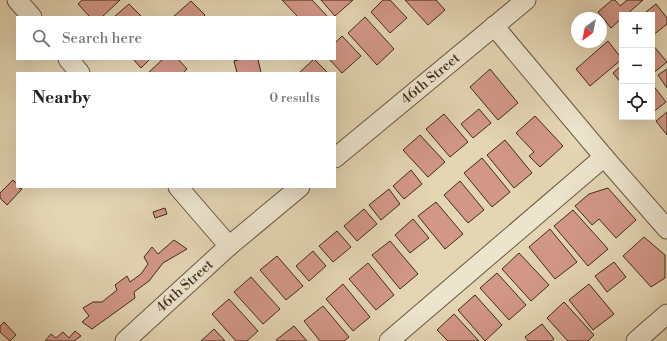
<!DOCTYPE html>
<html lang="en">
<head>
<meta charset="utf-8">
<style>
	body { margin:0; font-family:"Libre Bodoni",serif; background:#f6f6f6; color:#222 }
	.controls { position:absolute; right:12px; top:12px; display:grid; overflow:hidden; border-radius:0px; box-shadow:0 4px 16px #0002 }
	.controls button { width:36px; height:36px; display:grid; place-items:center; padding:0; border:0; border-bottom:1px solid #e0e0e0; background:#fff; color:#222; font:20px sans-serif }
	.compass { position:absolute; left:571px; top:12px; width:36px; height:36px; border-radius:50%; background:#fff; box-shadow:0 4px 16px #0002; rotate:212deg }
	.list { margin:0; padding:0; list-style:none }
	h2 { display:flex; justify-content:space-between; align-items:center; height:52px; margin:0; padding:0 16px; font-size:17px }
	h2 small { font-size:13px; font-weight:400; color:#767676 }
	.icon { flex:none; width:22px; height:22px; fill:none; stroke:currentColor; stroke-width:2; stroke-linecap:round; stroke-linejoin:round }
	.map { position:relative; flex:none; width:667px; height:341px; overflow:hidden }
	.search { position:absolute; background:#fff; box-shadow:0 4px 16px #0002; left:16px; top:16px; width:320px; height:44px; display:flex; align-items:center; gap:10px; box-sizing:border-box; padding:0 14px; border-radius:0px; color:#767676; font-size:15px }
	.panel { position:absolute; background:#fff; box-shadow:0 4px 16px #0002; left:16px; top:72px; width:320px; height:116px; border-radius:0px }
	.map>svg:first-child { display:block }
	.building { fill:#d39788; stroke:#402b1d }
	.lines { fill:none; stroke-linecap:round; stroke-linejoin:round }
	.street-casing { stroke:#695642; stroke-width:21 }
	.street { stroke:#ede4ce; stroke-width:19 }
	.labels { text-anchor:middle; dominant-baseline:central; stroke-width:3.5; stroke-linejoin:round; paint-order:stroke }
	.street-label { font-size:14px; fill:#402b1d; stroke:#ede4ce }
</style>
</head>
<body>
<div class="map">
<svg width="667" height="341" viewBox="0 0 667 341">
	<rect width="100%" height="100%" fill="#e4d5b3"/>
	<filter id="stains"><feTurbulence type="fractalNoise" baseFrequency=".005" numOctaves="4"/><feColorMatrix values="0 0 0 0 .2 0 0 0 0 .09 0 0 0 0 .02 0 0 0 .5 -.17"/></filter>
	<radialGradient id="worn" r=".72"><stop offset=".6" stop-color="#630" stop-opacity="0"/><stop offset="1" stop-color="#630" stop-opacity=".3"/></radialGradient>
	<g class="building">
		<polygon points="82,0 120,0 102,17 90,17 78,4"/>
		<polygon points="282,0 312,0 328,17 298,17"/>
		<polygon points="321,0 353,0 335,16"/>
		<polygon points="383,0 390,0 407,18 390,33 371,12"/>
		<polygon points="405,0 436,0 445,10 428,25"/>
		<polygon points="612,0 615,0 620,6 627,0 643,0 626,15 622,15 622,18 611,28 598,12"/>
		<polygon points="191,1 205,15 203,17 173,17"/>
		<polygon points="129,4 142,17 114,17"/>
		<polygon points="656,4 667,18 667,24 652,36 652,15 642,15"/>
		<polygon points="365,17 394,49 377,65 348,33"/>
		<polygon points="342,36 361,56 342,73 329,59 335,59 335,43"/>
		<polygon points="608,41 622,59 590,86 576,69"/>
		<polygon points="652,44 667,62 652,74"/>
		<polygon points="133,59 150,59 141,68"/>
		<polygon points="163,59 178,59 187,69 183,73 148,73"/>
		<polygon points="241,59 258,59 261,73 237,73 234,61"/>
		<polygon points="314,59 328,73 299,73"/>
		<polygon points="622,65 622,84 613,73"/>
		<polygon points="490,69 518,103 498,120 470,87"/>
		<polygon points="667,69 667,88 658,75"/>
		<polygon points="652,84 666,102 652,113"/>
		<polygon points="479,109 491,123 473,138 461,124"/>
		<polygon points="667,112 667,135 656,121"/>
		<polygon points="444,114 468,142 450,157 426,129"/>
		<polygon points="535,116 563,146 540,167 529,156 534,152 516,133"/>
		<polygon points="420,135 445,162 428,177 403,150"/>
		<polygon points="505,140 532,173 514,188 487,155"/>
		<polygon points="482,158 510,192 492,207 464,173"/>
		<polygon points="411,170 422,184 404,199 393,186"/>
		<polygon points="13,180 17,184 17,187 22,189 7,205 0,198 0,193"/>
		<polygon points="460,181 484,210 468,223 444,195"/>
		<polygon points="608,188 636,220 616,238 599,219 592,225 575,206 589,194"/>
		<polygon points="389,189 400,204 381,220 369,205"/>
		<polygon points="436,202 463,234 445,249 418,216"/>
		<polygon points="165,208 167,214 155,218 153,212"/>
		<polygon points="364,209 377,224 357,241 344,226"/>
		<polygon points="573,210 608,249 588,266 554,226"/>
		<polygon points="413,219 429,238 410,253 395,235"/>
		<polygon points="550,229 577,262 555,279 529,247"/>
		<polygon points="337,231 351,247 333,262 319,246"/>
		<polygon points="644,237 665,255 665,278 651,287 623,256"/>
		<polygon points="174,240 187,249 163,263 149,281 134,292 135,298 92,329 82,322 89,316 83,308 93,302 102,302 117,290 115,285 127,276 130,282 141,274 148,264 144,257 152,247 158,254"/>
		<polygon points="390,241 418,274 400,289 372,255"/>
		<polygon points="313,251 326,266 309,281 296,266"/>
		<polygon points="519,253 549,285 531,301 502,269"/>
		<polygon points="277,256 303,286 286,300 260,270"/>
		<polygon points="614,262 626,277 607,292 595,276"/>
		<polygon points="368,263 394,295 376,310 349,279"/>
		<polygon points="497,273 526,305 509,320 480,288"/>
		<polygon points="251,277 280,309 263,324 234,292"/>
		<polygon points="343,284 370,317 353,331 326,299"/>
		<polygon points="589,284 614,314 593,330 569,300"/>
		<polygon points="475,295 502,325 485,341 458,310"/>
		<polygon points="229,299 258,331 247,341 236,341 212,314"/>
		<polygon points="564,302 594,335 588,341 568,341 547,318"/>
		<polygon points="323,306 349,337 344,341 320,341 304,321"/>
		<polygon points="454,314 479,341 448,341 437,330"/>
		<polygon points="4,322 16,335 10,341 0,332 0,326"/>
		<polygon points="542,324 554,339 551,341 528,341 525,337"/>
		<polygon points="294,326 307,341 277,341 276,340"/>
		<polygon points="214,329 225,341 201,341"/>
		<polygon points="75,331 81,336 74,341 45,341 51,334 56,338 63,332 69,338"/>
	</g>
	<g class="lines">
		<defs>
			<g id="street">
				<polyline points="17,0 32,17"/>
				<polyline points="494,26 604,157 667,229"/>
				<polyline points="68,59 80,73"/>
				<path id="s1" d="M335,158l191,-158"/>
				<polyline points="178,187 229,246"/>
				<path id="s2" d="M125,341l104,-95 71,-59"/>
				<polyline points="389,341 604,157"/>
				<polyline points="636,341 667,314"/>
			</g>
		</defs>
		<use href="#street" class="street-casing"/>
		<use href="#street" class="street"/>
	</g>
	<g class="labels">
		<g class="street-label">
			<text stroke="none"><textPath href="#s1" startOffset="124">46th Street</textPath></text>
			<text stroke="none"><textPath href="#s2" startOffset="81">46th Street</textPath></text>
		</g>
	</g>
	<rect width="100%" height="100%" filter="url(#stains)"/>
	<rect width="100%" height="100%" fill="url(#worn)"/>
</svg>
<div class="controls">
<button>+</button>
<button>−</button>
<button><svg class="icon" aria-label="locate" viewBox="0 0 24 24"><circle cx="12" cy="12" r="6"/><path d="M12 2v4M12 18v4M2 12h4M18 12h4"/></svg></button>
</div>
<svg class="compass" viewBox="-18 -18 36 36"><path d="M0-13l5 13h-10z" fill="#e53935"/><path d="M0 13l5-13h-10z" fill="#767676"/></svg>
<div class="search"><svg class="icon" aria-label="search" viewBox="0 0 24 24"><circle cx="10" cy="10" r="6"/><path d="M15 15l6 6"/></svg>Search here</div>
<section class="panel">
<h2>Nearby<small>0 results</small></h2>
<ul class="list">
</ul>
</section>
</div>
</body>
</html>
